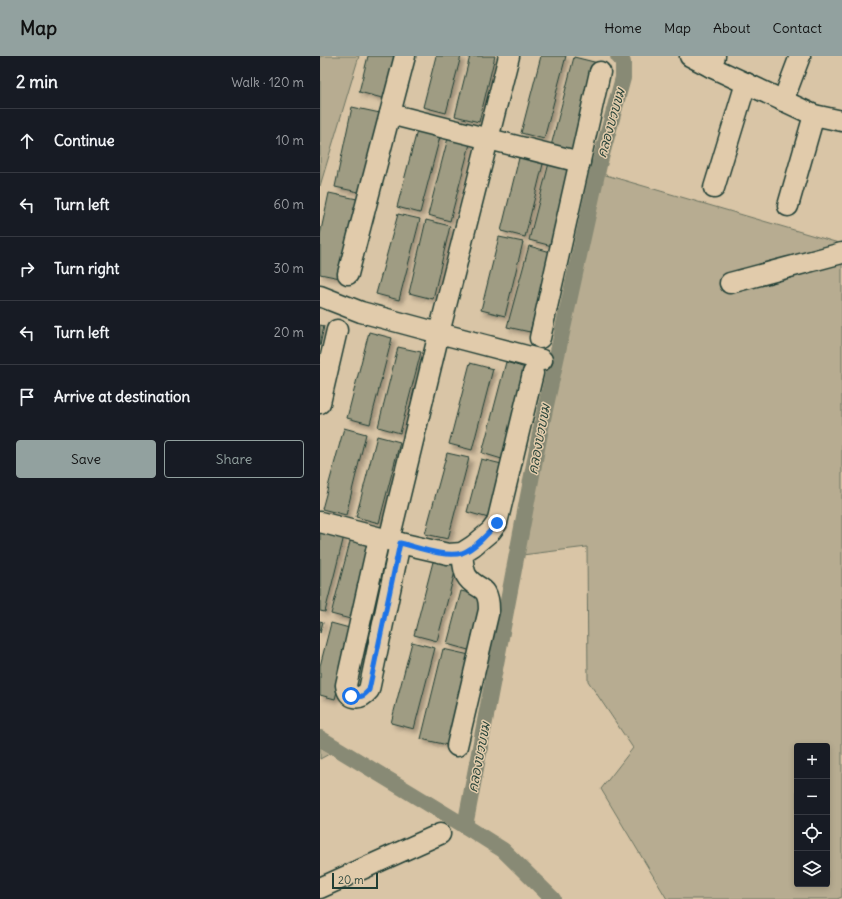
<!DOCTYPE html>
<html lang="en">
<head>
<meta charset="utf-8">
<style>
	body { margin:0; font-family:Delius,"Playpen Sans Thai",sans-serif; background:#242831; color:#f1f3f6 }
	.controls { position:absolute; right:12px; bottom:12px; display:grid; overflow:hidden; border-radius:4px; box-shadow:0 2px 6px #0003 }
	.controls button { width:36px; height:36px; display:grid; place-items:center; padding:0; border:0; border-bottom:1px solid #363941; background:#171b24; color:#f1f3f6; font:20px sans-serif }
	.scale { position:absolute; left:12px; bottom:10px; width:46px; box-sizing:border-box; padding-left:4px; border:2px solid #1f3d34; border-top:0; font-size:11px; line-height:14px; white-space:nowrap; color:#1f3d34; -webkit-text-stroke:3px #e1cbab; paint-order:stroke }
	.stop { position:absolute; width:12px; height:12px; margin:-9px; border:3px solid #1a73e8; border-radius:50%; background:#fff }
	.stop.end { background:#1a73e8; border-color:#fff; box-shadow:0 1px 4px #0008 }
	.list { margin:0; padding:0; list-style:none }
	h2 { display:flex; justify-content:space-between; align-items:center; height:52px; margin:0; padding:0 16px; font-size:17px }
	h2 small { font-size:13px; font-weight:400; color:#9ea1a6 }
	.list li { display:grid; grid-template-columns:26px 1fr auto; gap:12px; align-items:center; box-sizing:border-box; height:64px; padding:0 16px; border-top:1px solid #363941 }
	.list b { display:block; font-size:15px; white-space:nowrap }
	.list em { font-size:13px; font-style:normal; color:#9ea1a6 }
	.actions { display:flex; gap:8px; padding:12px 16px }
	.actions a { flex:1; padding:9px 0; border:1px solid #92a19f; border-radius:4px; text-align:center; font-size:14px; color:#92a19f }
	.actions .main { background:#92a19f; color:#111 }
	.icon { flex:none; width:22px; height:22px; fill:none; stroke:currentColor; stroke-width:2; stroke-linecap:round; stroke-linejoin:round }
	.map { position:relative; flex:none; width:522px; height:843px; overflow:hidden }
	header { display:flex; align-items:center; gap:24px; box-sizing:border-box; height:56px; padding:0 20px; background:#92a19f; color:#111 }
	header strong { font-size:19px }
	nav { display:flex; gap:22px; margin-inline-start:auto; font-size:14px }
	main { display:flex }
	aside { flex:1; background:#171b24 }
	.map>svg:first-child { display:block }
	.green { fill:#b7ac91; stroke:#6b7462; fill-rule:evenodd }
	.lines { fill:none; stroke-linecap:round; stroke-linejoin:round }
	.canal { stroke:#888a74; stroke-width:16 }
	.building { fill:#9f9c83; stroke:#1f3d34; filter:url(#shadow) }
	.minor-casing { stroke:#1f3d34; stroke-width:23 }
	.minor { stroke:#e1cbab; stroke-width:20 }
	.route { stroke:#1a73e8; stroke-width:5 }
	.labels { text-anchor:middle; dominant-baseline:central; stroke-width:3; stroke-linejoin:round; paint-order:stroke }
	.water-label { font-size:13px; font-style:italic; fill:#2a453a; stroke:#e1cbab }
</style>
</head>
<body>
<header>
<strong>Map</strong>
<nav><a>Home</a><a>Map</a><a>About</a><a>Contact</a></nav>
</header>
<main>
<aside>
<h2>2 min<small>Walk · 120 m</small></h2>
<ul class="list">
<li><svg class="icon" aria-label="ahead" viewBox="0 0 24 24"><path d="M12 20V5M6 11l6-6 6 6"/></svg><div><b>Continue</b></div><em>10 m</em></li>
<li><svg class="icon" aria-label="left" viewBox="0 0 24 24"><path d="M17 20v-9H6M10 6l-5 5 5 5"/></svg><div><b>Turn left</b></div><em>60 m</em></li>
<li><svg class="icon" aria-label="right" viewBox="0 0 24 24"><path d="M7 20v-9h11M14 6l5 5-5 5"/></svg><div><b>Turn right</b></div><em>30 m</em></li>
<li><svg class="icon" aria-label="left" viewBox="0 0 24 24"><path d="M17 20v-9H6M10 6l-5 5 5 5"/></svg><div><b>Turn left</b></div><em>20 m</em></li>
<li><svg class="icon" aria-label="arrive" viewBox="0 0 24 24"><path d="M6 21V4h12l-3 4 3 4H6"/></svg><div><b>Arrive at destination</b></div></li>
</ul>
<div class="actions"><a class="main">Save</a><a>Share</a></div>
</aside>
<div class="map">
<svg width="522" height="843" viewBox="0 0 522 843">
	<defs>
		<filter id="shadow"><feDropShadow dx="3.5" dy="3.5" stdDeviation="2" flood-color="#0004"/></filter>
	</defs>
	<rect width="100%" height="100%" fill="#d9c5a6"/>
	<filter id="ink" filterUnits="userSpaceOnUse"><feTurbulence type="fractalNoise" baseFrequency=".025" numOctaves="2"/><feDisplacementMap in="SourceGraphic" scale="8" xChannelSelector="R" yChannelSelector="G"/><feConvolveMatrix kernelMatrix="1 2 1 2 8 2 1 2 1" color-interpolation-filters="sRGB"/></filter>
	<g filter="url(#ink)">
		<g class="green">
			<polygon points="0,0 39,0 0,130"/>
			<path d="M279,117l243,71v653l-5,2h-170l-66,-110 32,-41 -45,-67 -1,-134 -65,8zM477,690h30v138h-30z"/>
			<polygon points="0,691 11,697 0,703"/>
		</g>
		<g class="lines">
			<g class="canal">
				<polyline points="0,682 145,770"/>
				<polyline points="233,843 183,794 145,770 221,372 279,109 303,22 303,6 298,0"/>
			</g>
		</g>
		<g class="building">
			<polygon points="48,0 76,0 66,43 39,36"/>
			<polygon points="116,0 141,0 126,57 103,51"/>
			<polygon points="150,0 175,0 159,66 135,60"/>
			<polygon points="221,0 246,0 224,83 201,77"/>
			<polygon points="254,1 278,7 255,96 231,90"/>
			<polygon points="32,51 60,57 43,137 15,131"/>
			<polygon points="98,71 121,77 100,157 77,151"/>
			<polygon points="129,78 151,84 130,165 108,159"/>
			<polygon points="200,98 224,104 205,181 181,175"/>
			<polygon points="230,103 253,109 232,190 209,184"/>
			<polygon points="9,137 37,143 20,222 0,218 0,179"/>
			<polygon points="78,158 100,163 79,244 56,238"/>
			<polygon points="106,164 130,170 113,243 89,237"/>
			<polygon points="179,181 203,186 185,260 161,254"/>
			<polygon points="209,190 231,196 210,276 187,271"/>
			<polygon points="0,269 4,270 0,290"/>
			<polygon points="49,276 72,282 50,368 27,362"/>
			<polygon points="78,291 101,296 80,377 58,371"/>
			<polygon points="186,306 209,313 185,404 162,397"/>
			<polygon points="150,307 173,313 152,394 129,388"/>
			<polygon points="24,372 46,378 26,459 2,453"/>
			<polygon points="57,380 80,386 59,467 36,461"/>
			<polygon points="127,397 149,402 128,483 105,478"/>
			<polygon points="161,403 186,409 172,463 147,456"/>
			<polygon points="1,474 24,480 5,556 0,555 0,479"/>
			<polygon points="31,482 54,488 34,564 11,558"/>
			<polygon points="115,498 138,504 117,585 94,579"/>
			<polygon points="141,535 166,541 152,595 127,588"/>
			<polygon points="0,565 3,566 0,577"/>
			<polygon points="11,567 33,573 15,643 0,639 0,610"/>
			<polygon points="92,586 115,592 94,673 71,667"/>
			<polygon points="123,593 154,600 132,690 101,683"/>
		</g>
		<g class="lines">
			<defs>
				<g id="minor">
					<polyline points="189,0 119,277 222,304"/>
					<polyline points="370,0 391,11"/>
					<polyline points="395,0 391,11 494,59 522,65"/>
					<polyline points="463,45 480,0"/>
					<polyline points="70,58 260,106"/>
					<polyline points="394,132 426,27"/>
					<polyline points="468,150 494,59"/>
					<polyline points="28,218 85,0"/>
					<polyline points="410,227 522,197"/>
					<polyline points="0,240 41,256 119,277 69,484"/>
					<polyline points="220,282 280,16"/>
					<polyline points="0,347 17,274"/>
					<polyline points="0,466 80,487 128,498 142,497 153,490 171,475 177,467 213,317"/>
					<path d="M59,482l-33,147c2,15 14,16 23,5l31,-147"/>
					<path d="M137,690l32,-136c0,-29 -14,-18 -23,-35 -3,-7 -3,-15 -4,-22"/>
					<polyline points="0,832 120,778"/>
				</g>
			</defs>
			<use href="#minor" class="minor-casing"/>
			<use href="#minor" class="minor"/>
		</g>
	</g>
	<g class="lines" filter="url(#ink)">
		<path class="route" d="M31,640c9,2 12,1 18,-6l31,-147c17,4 45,15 62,10 12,-4 28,-21 35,-30"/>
	</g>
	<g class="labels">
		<g class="water-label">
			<text transform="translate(291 67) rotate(-74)">คลองบวบขม</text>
			<text transform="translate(219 383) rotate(-79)">คลองบวบขม</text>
			<text transform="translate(159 701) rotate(-79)">คลองบวบขม</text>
		</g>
	</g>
</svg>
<div class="controls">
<button>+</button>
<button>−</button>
<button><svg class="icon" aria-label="locate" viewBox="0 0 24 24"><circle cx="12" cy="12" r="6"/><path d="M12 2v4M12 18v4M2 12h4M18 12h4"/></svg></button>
<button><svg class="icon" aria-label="layers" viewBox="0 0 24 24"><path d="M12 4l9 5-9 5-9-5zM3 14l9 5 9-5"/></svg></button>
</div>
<div class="scale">20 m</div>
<div class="stop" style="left:31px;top:640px"></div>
<div class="stop end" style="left:177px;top:467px"></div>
</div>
</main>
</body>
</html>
